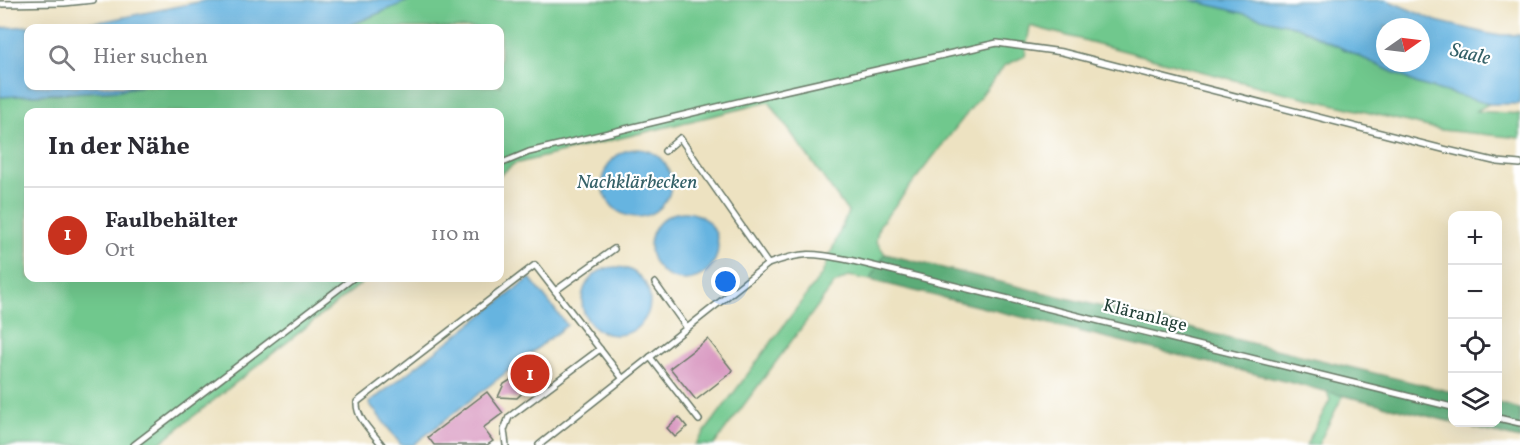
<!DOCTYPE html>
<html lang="de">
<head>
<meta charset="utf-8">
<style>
	body { margin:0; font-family:Vollkorn,serif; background:#f2f2f3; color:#2b2b33 }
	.controls { position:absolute; right:18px; bottom:18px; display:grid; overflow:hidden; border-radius:12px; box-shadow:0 6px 24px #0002 }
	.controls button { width:54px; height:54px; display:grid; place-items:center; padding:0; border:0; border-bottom:2px solid #e1e1e2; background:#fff; color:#2b2b33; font:30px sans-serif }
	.compass { position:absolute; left:1376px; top:18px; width:54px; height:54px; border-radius:50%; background:#fff; box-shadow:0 6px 24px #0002; rotate:76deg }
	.you { position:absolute; left:726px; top:282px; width:21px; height:21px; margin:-15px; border:4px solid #fff; border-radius:50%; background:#1a73e8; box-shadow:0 0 0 9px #1a73e833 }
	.badge { display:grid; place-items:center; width:39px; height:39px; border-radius:50%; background:#c8321e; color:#fff; font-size:20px; font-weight:700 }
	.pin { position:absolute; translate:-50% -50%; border:3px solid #fff; box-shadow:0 2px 6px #0006 }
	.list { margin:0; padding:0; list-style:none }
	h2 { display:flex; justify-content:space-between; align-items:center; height:78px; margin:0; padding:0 24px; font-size:26px }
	h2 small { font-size:20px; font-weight:400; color:#7c7c81 }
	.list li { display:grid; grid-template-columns:39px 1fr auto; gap:18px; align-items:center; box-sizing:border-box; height:96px; padding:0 24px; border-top:2px solid #e1e1e2 }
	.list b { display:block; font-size:22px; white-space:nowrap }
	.list p { margin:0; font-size:20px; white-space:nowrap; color:#7c7c81 }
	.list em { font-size:20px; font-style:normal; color:#7c7c81 }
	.icon { flex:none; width:33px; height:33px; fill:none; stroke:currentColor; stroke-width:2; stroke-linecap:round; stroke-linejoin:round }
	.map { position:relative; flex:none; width:1520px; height:445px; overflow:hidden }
	.search { position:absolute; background:#fff; box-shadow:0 6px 24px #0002; left:24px; top:24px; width:480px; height:66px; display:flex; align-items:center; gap:15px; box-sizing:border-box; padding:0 21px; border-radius:12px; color:#7c7c81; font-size:22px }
	.panel { position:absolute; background:#fff; box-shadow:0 6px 24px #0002; left:24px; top:108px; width:480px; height:174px; border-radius:12px }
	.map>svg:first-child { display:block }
	.green { fill:#70c88d; stroke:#488260; stroke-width:1.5 }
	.forest { fill:#5cac78; stroke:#3e7456; stroke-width:1.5 }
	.water { fill:#66b4e0; stroke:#42788a; stroke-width:1.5; fill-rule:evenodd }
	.building { fill:#d999c1 }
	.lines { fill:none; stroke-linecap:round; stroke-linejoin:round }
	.lane-casing { stroke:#677765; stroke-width:8 }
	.lane { stroke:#fff; stroke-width:5 }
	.labels { text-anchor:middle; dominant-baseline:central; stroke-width:4.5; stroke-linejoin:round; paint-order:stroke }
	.street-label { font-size:18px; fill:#1f3d34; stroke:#fff }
	.water-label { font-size:20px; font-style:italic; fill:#346168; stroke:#fff }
</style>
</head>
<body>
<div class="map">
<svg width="1520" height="445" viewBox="0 0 1520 445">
	<rect width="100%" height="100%" fill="#fff"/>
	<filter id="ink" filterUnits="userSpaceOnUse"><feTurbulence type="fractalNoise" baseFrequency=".0167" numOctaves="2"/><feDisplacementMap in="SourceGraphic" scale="12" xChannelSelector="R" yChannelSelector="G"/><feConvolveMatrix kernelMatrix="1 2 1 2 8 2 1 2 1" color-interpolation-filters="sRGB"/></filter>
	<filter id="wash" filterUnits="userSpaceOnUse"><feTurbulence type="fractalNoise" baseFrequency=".008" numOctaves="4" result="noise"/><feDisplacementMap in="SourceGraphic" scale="24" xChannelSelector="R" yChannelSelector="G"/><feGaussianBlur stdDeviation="1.35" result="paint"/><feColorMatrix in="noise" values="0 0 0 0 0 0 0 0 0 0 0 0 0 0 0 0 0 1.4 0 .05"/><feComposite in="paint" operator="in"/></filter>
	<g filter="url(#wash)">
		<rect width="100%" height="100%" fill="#ede2c1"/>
		<g class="green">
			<polygon points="410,0 1191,0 1297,27 1418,84 1489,104 1476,111 1520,114 1520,138 1441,130 1261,87 1030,26 1025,56 1004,66 879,226 876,241 885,254 870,280 849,276 834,284 714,445 695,445 822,274 848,212 769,102 514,164 500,175 500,112 28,112 28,278 368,278 157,445 0,445 0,97 118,90 142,86 500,86 500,28 344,28"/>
			<polygon points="1327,391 1343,395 1318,445 1306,445 1330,400"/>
		</g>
		<g class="forest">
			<polygon points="885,254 1452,392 1452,422 870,280"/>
			<polygon points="1498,403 1520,409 1520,439 1453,423 1498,422"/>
		</g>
		<g class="water">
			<polygon points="208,0 410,0 344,28 28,28 28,86 142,86 118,90 0,97 0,28 105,21"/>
			<path d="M1191,0h196l49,21 58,14h26v69h-31l-71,-20 -121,-57zM1385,27h36v36h-36z"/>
			<circle cx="637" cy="183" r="34"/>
			<circle cx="684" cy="246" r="34"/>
			<circle cx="616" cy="301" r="34"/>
			<polygon points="530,278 567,325 413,445 401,445 369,403"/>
		</g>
		<g id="blocks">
			<g class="building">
				<polygon points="708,339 733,371 696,400 670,368"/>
				<polygon points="530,364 534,365 540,371 538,381 531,385 524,384 522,393 517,398 498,397 504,384 512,379 517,380 522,369"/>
				<polygon points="487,392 503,413 483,428 493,441 487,445 434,445 428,437"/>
				<polygon points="679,417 687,427 675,437 667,428"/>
			</g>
		</g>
	</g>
	<g filter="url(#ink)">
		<use href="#blocks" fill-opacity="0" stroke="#677765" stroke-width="1.5"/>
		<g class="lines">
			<defs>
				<g id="lane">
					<polyline points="0,4 64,3 93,0"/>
					<polyline points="665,151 680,138 768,264"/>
					<polyline points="500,164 529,152 788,90 997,43 1062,52 1443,149 1498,162 1520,164"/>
					<polyline points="655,283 687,328"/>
					<polyline points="555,291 614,249"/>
					<polyline points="650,357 699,420"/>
					<polyline points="1498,418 1520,423"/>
					<polyline points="134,445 353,278"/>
					<path d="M382,445c-10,-13 -26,-27 -25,-43l178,-137 88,114"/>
					<polyline points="506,445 504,430 509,417 600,349"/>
					<path d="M539,445l229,-181c36,-13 45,-11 81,-4l603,147"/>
				</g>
			</defs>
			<use href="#lane" class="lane-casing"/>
			<use href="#lane" class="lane"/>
		</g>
	</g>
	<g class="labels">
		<g class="street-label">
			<text transform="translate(1145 316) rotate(14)">Kläranlage</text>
		</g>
		<g class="water-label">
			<text transform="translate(1470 55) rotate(13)">Saale</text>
			<text x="637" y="183">Nachklärbecken</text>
		</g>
	</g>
</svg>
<div class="controls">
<button>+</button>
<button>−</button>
<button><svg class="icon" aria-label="locate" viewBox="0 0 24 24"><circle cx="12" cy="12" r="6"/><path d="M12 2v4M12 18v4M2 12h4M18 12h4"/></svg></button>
<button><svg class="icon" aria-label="layers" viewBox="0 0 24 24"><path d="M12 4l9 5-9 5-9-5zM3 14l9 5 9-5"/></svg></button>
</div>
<svg class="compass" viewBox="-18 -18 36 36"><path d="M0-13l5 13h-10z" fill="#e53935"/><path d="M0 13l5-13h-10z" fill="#7c7c81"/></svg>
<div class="you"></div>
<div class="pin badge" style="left:530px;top:374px">1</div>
<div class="search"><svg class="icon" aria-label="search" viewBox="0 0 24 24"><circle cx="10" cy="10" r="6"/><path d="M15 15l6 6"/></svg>Hier suchen</div>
<section class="panel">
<h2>In der Nähe<small></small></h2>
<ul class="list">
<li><span class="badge">1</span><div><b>Faulbehälter</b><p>Ort</p></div><em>110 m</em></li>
</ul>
</section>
</div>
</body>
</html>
